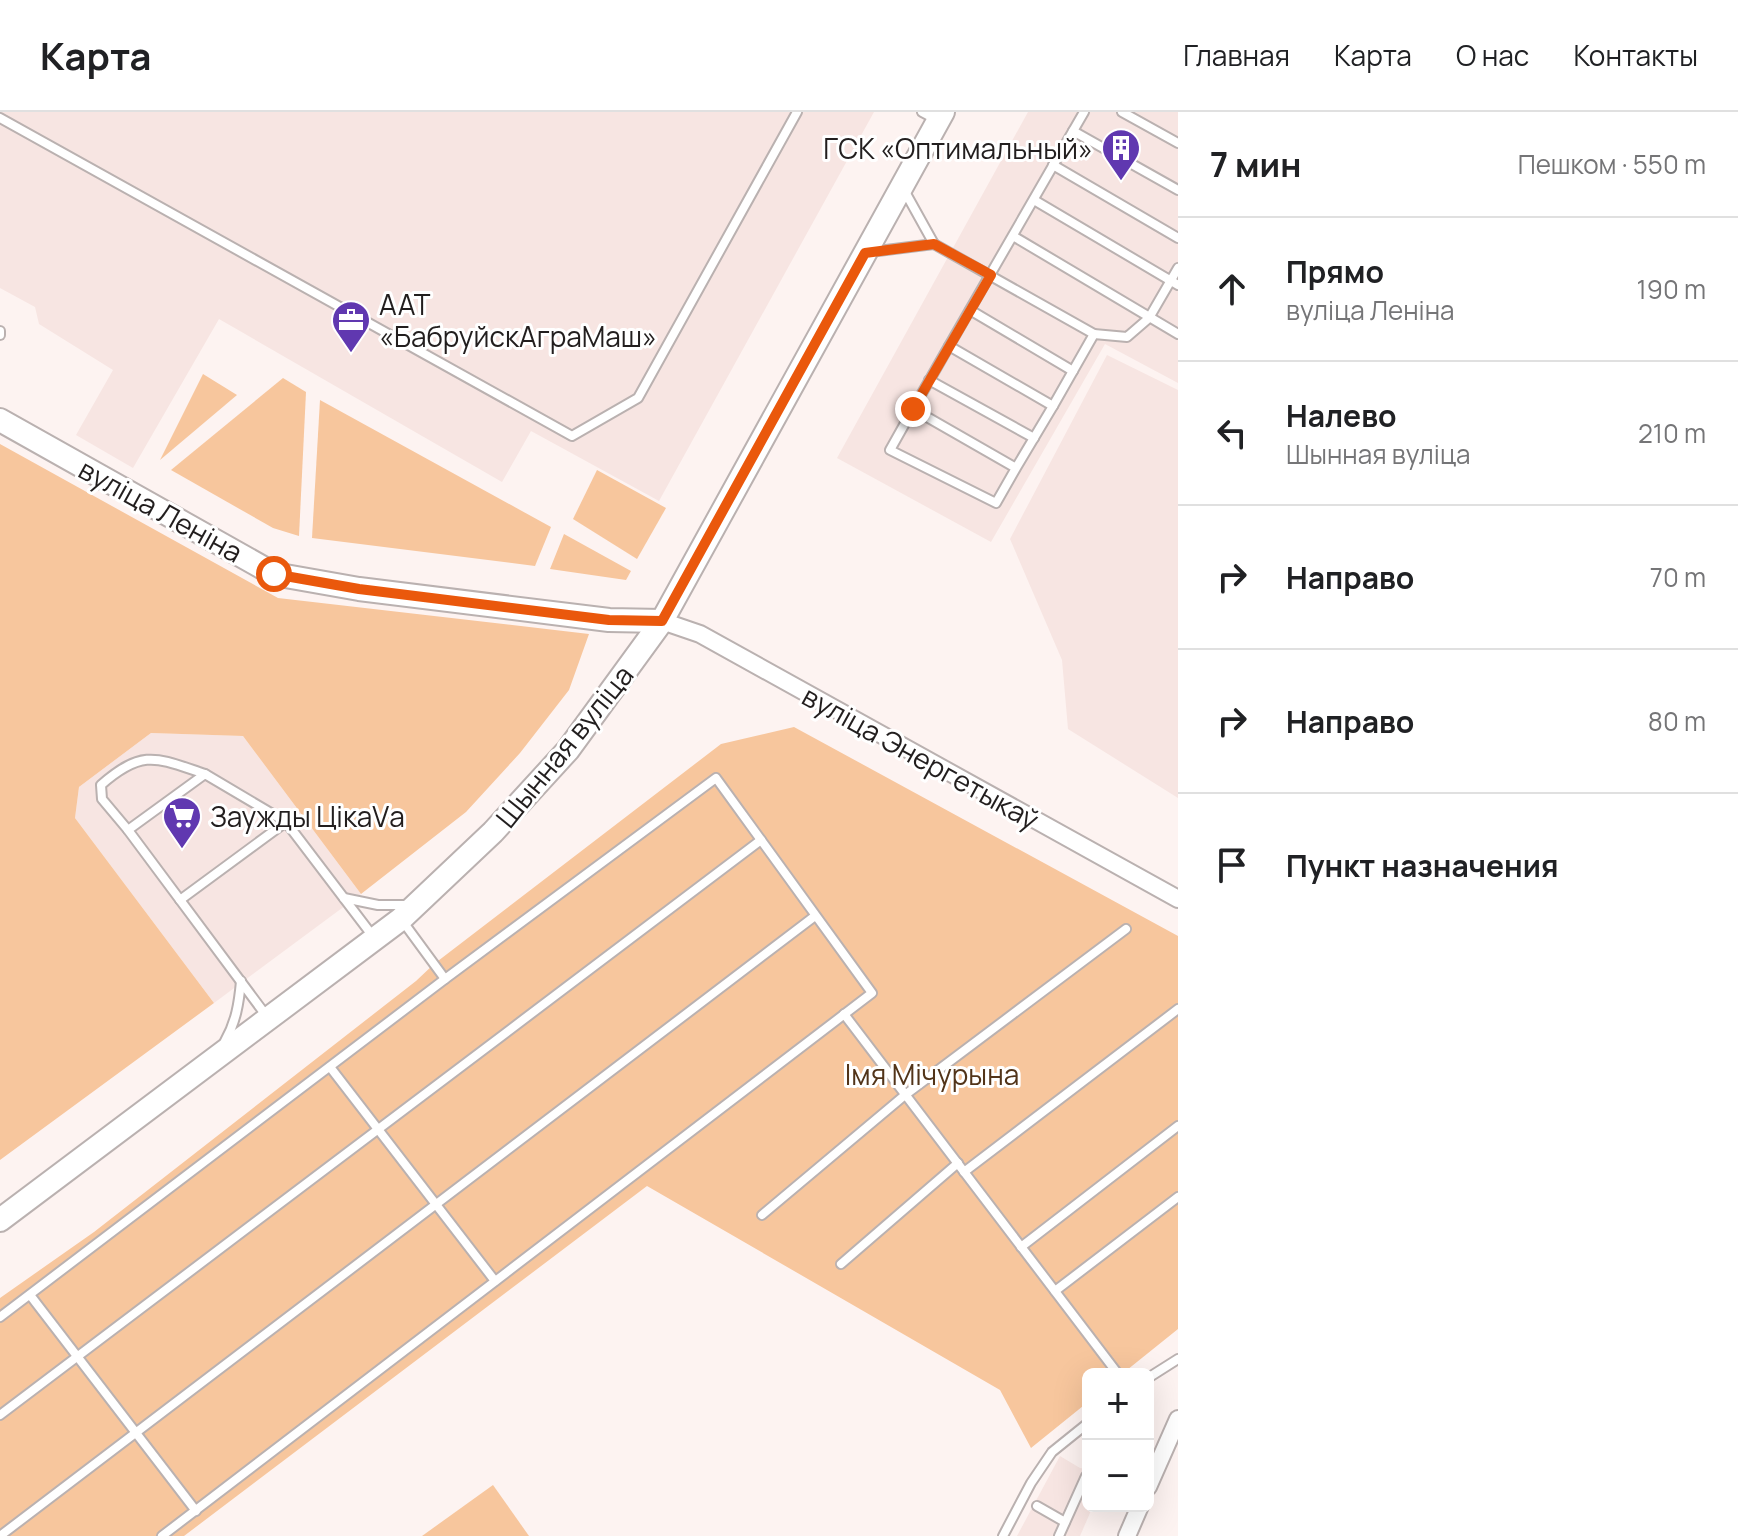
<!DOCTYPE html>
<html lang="ru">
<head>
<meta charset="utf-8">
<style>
	body { margin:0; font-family:Manrope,sans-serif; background:#f6f6f6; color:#202124 }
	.controls { position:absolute; right:24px; bottom:24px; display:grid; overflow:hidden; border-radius:12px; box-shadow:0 8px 32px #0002 }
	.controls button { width:72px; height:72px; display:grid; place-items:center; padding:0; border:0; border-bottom:2px solid #e0e0e0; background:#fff; color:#202124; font:40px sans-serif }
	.stop { position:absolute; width:24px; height:24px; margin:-18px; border:6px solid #ea580c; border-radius:50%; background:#fff }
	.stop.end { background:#ea580c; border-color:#fff; box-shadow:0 2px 8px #0008 }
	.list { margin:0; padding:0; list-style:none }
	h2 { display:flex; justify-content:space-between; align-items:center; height:104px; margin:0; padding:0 32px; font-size:34px }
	h2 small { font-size:26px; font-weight:400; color:#757577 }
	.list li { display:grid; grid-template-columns:52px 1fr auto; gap:24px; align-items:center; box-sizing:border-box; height:144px; padding:0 32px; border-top:2px solid #e0e0e0 }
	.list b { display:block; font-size:30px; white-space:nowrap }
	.list p { margin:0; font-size:26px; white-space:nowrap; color:#757577 }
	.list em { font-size:26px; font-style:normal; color:#757577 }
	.icon { flex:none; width:44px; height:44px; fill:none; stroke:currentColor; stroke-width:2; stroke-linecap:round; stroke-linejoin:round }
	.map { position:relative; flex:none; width:1178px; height:1424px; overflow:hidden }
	header { display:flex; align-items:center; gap:48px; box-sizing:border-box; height:112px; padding:0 40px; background:#fff; border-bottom:2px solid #e0e0e0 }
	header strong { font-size:38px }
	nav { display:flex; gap:44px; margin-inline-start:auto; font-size:28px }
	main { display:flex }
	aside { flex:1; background:#fff }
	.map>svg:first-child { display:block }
	.built { fill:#f7e5e2 }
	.green { fill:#f7c69d }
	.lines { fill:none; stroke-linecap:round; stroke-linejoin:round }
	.lane-casing { stroke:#bab1b0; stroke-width:12 }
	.street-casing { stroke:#bab1b0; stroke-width:20 }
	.secondary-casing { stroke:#bab1b0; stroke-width:26 }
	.lane { stroke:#fff; stroke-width:8 }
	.street { stroke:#fff; stroke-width:16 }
	.secondary { stroke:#fff; stroke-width:22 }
	.route { stroke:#ea580c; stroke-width:10 }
	.labels { text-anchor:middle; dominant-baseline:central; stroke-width:6; stroke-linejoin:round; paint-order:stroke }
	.poi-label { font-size:28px; fill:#221e1e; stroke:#fff; text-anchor:start }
	.street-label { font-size:28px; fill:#221e1e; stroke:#fff }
	.park-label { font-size:28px; fill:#523419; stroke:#fff }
</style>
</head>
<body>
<header>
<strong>Карта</strong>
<nav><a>Главная</a><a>Карта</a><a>О нас</a><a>Контакты</a></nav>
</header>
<main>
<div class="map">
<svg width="1178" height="1424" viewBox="0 0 1178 1424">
	<rect width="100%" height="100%" fill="#fdf3f1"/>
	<g class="built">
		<polygon points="0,0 874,0 659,389 531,319 502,370 219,207 133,356 76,323 113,258 39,212 35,195 0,176"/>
		<polygon points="1028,0 1178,0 1178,271 1105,232 991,430 837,346"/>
		<polygon points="1107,243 1178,278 1178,686 1068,617 1062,548 1010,427"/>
		<polygon points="151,621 243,624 361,782 214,891 75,706 79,675"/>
		<polygon points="1060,1344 1080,1356 1088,1357 1088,1394 1093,1394 1080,1424 1017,1424"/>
	</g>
	<g class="green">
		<polygon points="203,262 237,283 160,348"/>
		<polygon points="283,266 306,280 299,424 273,416 171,358"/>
		<polygon points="320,288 551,415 535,454 312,426"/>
		<polygon points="0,332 278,486 589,522 569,578 520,641 466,700 361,782 243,624 151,621 79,675 75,706 214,891 0,1048"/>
		<polygon points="597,358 666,396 637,447 573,407"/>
		<polygon points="564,422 631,459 626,468 550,457"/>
		<polygon points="794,615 1178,824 1178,1217 1122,1262 1088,1262 1088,1290 1031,1336 1000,1278 647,1074 184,1424 0,1424 0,1186 94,1120 416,869 434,852 721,632"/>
		<polygon points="493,1373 529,1424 422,1424"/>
	</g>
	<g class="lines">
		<defs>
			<g id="lane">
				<polyline points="922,0 937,8"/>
				<polyline points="1084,0 949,234 1053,294 1094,222 1127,225 1149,206 1178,156"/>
				<polyline points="1122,0 1178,31"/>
				<polyline points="0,6 572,324 638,286 797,0"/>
				<polyline points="1073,19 1178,78"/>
				<polyline points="1053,53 1178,126"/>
				<polyline points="1034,88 1178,173"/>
				<polyline points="1013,124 1178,222"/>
				<polyline points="934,132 1094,222"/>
				<polyline points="870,140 934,132 904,78"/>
				<polyline points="970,198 1073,259"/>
				<polyline points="0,219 0,223"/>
				<polyline points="929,268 1034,326"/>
				<polyline points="913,297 949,234"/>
				<polyline points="1016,356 996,391 890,338 913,297 1016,356 1053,294"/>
				<path d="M128,718l-26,-31 -1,-14c42,-37 56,-27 104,-11"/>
				<polyline points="344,786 378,793 410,793"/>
				<polyline points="180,788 286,710"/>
				<polyline points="401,807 445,867"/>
				<polyline points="844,902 1118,1262"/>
				<polyline points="268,906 128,718 205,662 286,710 375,827"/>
				<path d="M225,929c11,-19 14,-38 16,-60"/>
				<polyline points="330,955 495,1169"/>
				<polyline points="964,1060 1178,897"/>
				<polyline points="762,1103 905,983 1126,817"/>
				<polyline points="1021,1135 1178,1014"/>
				<polyline points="841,1152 958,1051"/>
				<polyline points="1055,1179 1178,1085"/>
				<polyline points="30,1183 196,1399"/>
				<polyline points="0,1205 445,867 716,666 872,881 162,1424"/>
				<polyline points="1148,1266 1178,1247"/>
				<polyline points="0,1303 761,728"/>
				<polyline points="1037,1394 1065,1410"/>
				<polyline points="0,1424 815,804"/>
				<polyline points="1003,1424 1031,1371 1052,1340 1088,1311"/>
				<polyline points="1059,1424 1086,1364"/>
			</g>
			<g id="street">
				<polyline points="662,509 700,522 1178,787"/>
				<polyline points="1148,1375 1178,1307"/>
				<polyline points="1127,1424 1140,1394"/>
			</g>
			<g id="secondary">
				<polyline points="0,308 274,462 359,477 609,508 662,509"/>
				<polyline points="0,1108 401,807 493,720 568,638 662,509 943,0"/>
			</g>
		</defs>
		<use href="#lane" class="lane-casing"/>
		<use href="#street" class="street-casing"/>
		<use href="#secondary" class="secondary-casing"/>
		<use href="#lane" class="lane"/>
		<use href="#street" class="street"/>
		<use href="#secondary" class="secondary"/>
	</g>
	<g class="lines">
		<polyline class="route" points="274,462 359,477 609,508 662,509 865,141 934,132 991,163 913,297"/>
	</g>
	<defs>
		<symbol id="building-pin" viewBox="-11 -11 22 30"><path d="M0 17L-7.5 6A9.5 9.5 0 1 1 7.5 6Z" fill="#6038b0" stroke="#fff"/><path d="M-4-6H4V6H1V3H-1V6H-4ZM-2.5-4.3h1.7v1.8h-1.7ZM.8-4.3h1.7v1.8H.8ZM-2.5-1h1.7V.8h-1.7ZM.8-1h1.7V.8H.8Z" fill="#fff"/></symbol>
		<symbol id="office-pin" viewBox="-11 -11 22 30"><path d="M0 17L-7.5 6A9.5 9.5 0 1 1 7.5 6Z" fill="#6038b0" stroke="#fff"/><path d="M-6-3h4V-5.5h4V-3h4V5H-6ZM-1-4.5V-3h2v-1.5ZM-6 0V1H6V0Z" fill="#fff"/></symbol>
		<symbol id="supermarket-pin" viewBox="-11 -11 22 30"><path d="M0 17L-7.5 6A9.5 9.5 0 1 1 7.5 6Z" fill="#6038b0" stroke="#fff"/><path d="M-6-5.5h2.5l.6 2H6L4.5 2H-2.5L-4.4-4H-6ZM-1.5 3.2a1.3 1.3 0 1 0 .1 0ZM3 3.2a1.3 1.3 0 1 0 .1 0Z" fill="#fff"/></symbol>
	</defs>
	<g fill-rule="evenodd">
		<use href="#building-pin" x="1099" y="14" width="44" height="60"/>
		<use href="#office-pin" x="329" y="186" width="44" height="60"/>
		<use href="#supermarket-pin" x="160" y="682" width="44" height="60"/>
	</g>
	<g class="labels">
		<g class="poi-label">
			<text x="1093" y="36" text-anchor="end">ГСК «Оптимальный»</text>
			<text x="379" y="192">ААТ<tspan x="379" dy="32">«БабруйскАграМаш»</tspan></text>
			<text x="210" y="704">Заужды ЦікаVа</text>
		</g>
		<g class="street-label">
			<text transform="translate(161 398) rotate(29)">вуліца Леніна</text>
			<text transform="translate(564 634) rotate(-51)">Шынная вуліца</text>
			<text transform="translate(921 645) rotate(29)">вуліца Энергетыкаў</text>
		</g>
		<g class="park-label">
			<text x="932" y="962">Імя Мічурына</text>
		</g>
	</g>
</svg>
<div class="controls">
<button>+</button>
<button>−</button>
</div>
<div class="stop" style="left:274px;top:462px"></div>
<div class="stop end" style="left:913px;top:297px"></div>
</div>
<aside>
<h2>7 мин<small>Пешком · 550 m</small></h2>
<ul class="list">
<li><svg class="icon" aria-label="ahead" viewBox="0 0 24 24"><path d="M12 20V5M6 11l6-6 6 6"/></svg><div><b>Прямо</b><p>вуліца Леніна</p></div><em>190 m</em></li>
<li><svg class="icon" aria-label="left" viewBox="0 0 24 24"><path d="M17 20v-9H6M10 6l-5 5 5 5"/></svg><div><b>Налево</b><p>Шынная вуліца</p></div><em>210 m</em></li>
<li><svg class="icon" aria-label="right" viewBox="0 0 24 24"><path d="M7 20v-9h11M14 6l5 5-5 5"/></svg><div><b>Направо</b></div><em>70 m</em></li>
<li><svg class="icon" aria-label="right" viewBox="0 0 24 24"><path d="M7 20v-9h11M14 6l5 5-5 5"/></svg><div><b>Направо</b></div><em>80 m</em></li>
<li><svg class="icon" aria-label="arrive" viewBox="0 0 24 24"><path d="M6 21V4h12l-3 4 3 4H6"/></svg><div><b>Пункт назначения</b></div></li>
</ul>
</aside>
</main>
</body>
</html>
